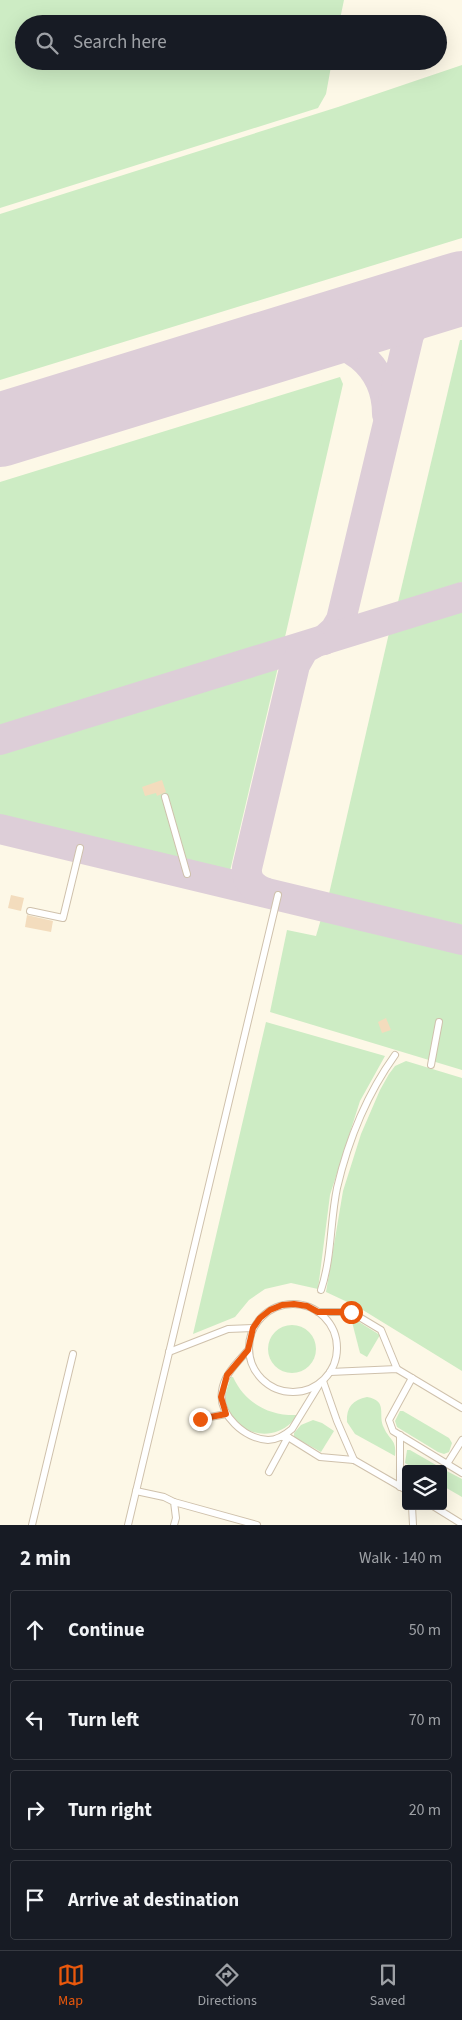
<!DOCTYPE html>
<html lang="en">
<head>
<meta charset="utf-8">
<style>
	body { margin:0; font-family:"Source Sans 3",sans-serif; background:#242831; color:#f1f3f6 }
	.controls { position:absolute; right:15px; bottom:15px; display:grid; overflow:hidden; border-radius:5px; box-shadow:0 5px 20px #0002 }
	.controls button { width:45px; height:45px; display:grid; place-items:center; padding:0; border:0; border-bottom:1px solid #363941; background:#171b24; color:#f1f3f6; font:25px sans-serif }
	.stop { position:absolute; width:15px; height:15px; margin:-11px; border:4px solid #ea580c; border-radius:50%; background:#fff }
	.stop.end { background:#ea580c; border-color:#fff; box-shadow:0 1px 5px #0008 }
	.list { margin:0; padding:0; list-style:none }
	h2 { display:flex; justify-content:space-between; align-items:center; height:65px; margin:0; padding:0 20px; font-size:21px }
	h2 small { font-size:16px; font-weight:400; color:#9ea1a6 }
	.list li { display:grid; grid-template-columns:32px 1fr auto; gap:15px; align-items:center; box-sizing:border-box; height:80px; margin:0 10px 10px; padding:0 10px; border:1px solid #363941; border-radius:5px }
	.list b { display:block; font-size:19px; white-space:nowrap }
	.list em { font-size:16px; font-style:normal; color:#9ea1a6 }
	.icon { flex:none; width:28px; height:28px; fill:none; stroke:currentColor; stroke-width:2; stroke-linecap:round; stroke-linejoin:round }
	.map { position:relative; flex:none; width:462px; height:1525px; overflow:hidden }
	.search { position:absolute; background:#171b24; box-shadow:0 5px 20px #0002; left:15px; right:15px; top:15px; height:55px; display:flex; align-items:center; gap:12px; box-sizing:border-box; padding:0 18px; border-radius:28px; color:#9ea1a6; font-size:19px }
	.sheet { height:425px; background:#171b24 }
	nav { display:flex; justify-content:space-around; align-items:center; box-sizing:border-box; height:70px; border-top:1px solid #363941; background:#171b24; font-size:14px; color:#9ea1a6 }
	nav a { display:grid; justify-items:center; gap:2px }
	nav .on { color:#ea580c }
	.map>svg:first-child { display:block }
	.green { fill:#cdecc4 }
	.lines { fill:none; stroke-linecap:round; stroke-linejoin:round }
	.taxiway { stroke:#ddced8; stroke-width:30 }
	.runway { stroke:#ddced8; stroke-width:74 }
	.building { fill:#f3dcbd }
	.service-casing { stroke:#cfc1ac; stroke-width:8 }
	.service { stroke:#fff; stroke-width:6 }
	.route { stroke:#ea580c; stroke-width:6 }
</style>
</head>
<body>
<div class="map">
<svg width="462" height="1525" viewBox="0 0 462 1525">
	<rect width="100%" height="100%" fill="#fdf8e7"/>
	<g class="green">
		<polygon points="0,0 344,0 339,24 24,24 24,61 332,61 326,94 318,108 0,208"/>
		<polygon points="462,65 462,238 0,380 0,214 338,107"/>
		<polygon points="460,340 462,340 462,582 398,602"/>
		<polygon points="340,377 343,384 285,637 0,725 0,482"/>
		<polygon points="462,611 462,925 329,894 389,633"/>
		<polygon points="278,667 230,871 0,816 0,753"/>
		<polygon points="321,919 462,952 462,1070 270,1012 287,930 316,936"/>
		<polygon points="266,1022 385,1056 360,1101 330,1195 318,1289 291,1283 265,1289 249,1300 235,1317 193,1334"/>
		<polygon points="406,1061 462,1078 462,1371 358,1307 326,1292 343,1191 361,1134 380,1090 389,1074 395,1066"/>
		<polygon points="354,1319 380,1335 367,1357 360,1353 352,1322"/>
		<circle cx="292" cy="1349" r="24"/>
		<path d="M231,1377h2c12,26 36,39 64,38 -1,4 -3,5 -6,8 -22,21 -59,9 -65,-19 -2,-10 2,-18 5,-27z"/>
		<path d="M367,1397c22,4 10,18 17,31 5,12 13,11 11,28l-40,-22 -8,-12c-1,-15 6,-22 20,-25z"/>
		<polygon points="400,1411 403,1411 449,1438 452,1443 449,1452 444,1454 438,1452 397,1427 395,1421"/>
		<polygon points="313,1420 322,1423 334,1431 321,1452 294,1437 294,1433 301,1425"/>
		<polygon points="407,1450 410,1450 443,1469 415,1469 405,1463"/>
		<polygon points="443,1469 462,1479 462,1497 443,1486"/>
	</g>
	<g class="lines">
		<g class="taxiway">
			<path d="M199,371l100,-30c47,-8 88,24 88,73"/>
			<path d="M324,640l11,-10 6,-10 68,-285c12,-24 27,-36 53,-45"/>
			<polyline points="0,740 462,597"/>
			<polyline points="0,829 462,940"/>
			<path d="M264,892c-11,-5 -18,-11 -17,-24l48,-203 9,-16 9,-5"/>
		</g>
		<polyline class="runway" points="0,430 462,288"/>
	</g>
	<g class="building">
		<polygon points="162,780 166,792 157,796 156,793 145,796 142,787"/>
		<polygon points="11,895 24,898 21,911 8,908"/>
		<polygon points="27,915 53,921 51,932 25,927"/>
		<polygon points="386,1018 391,1030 382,1033 378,1022"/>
	</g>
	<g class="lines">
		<defs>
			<g id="service">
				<polyline points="165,797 187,874"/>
				<polyline points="30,911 63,918 80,848"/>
				<polyline points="431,1065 439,1022"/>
				<path d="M321,1290c11,-33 9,-68 16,-102 11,-47 30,-94 58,-133"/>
				<circle cx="293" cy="1348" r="44"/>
				<polyline points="318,1312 351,1312 381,1330 397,1369"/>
				<path d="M248,1350c-10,12 -24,24 -26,41 -4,24 23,48 46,49 9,0 17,-5 24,-11l27,-44"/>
				<polyline points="169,1352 228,1329 253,1328"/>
				<polyline points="330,1372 397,1369 462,1408"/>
				<polyline points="412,1378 389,1420 393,1431 462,1473"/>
				<polyline points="323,1381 337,1421 354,1460"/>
				<polyline points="200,1419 226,1414"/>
				<polyline points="282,1437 288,1437 320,1457 354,1460 406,1490"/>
				<polyline points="447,1464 462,1440"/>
				<polyline points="269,1472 288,1437"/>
				<polyline points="400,1487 400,1435"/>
				<polyline points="136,1491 164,1497 174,1502 176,1518 174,1525"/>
				<polyline points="174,1502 257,1525"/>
				<polyline points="412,1506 413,1525"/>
				<polyline points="433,1506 462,1524"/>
				<polyline points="32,1525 73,1354"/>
				<polyline points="128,1525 278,895"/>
			</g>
		</defs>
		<use href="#service" class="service-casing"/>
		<use href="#service" class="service"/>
	</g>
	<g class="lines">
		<polyline class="route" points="200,1419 226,1414 221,1397 227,1375 248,1350 253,1328 260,1318 270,1310 282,1305 294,1304 307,1306 318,1312 351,1312"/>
	</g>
</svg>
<div class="controls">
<button><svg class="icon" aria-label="layers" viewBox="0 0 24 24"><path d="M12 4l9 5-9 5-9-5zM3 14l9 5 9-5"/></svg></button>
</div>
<div class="stop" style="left:351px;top:1312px"></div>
<div class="stop end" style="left:200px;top:1419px"></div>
<div class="search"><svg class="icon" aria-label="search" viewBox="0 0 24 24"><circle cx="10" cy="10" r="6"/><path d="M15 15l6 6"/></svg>Search here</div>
</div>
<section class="sheet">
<h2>2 min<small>Walk · 140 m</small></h2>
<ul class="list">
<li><svg class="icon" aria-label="ahead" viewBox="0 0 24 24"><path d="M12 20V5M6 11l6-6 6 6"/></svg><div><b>Continue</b></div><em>50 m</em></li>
<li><svg class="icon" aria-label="left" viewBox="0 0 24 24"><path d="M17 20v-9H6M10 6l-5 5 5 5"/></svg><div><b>Turn left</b></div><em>70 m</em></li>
<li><svg class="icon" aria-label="right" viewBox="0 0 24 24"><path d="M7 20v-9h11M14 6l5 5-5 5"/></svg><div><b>Turn right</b></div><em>20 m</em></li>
<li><svg class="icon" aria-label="arrive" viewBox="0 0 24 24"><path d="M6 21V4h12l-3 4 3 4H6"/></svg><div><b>Arrive at destination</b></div></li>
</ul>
</section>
<nav>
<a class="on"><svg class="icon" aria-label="map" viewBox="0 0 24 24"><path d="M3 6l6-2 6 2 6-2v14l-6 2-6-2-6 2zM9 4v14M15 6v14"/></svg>Map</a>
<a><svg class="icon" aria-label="directions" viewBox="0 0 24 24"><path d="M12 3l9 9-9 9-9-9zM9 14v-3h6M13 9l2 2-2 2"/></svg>Directions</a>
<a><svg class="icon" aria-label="saved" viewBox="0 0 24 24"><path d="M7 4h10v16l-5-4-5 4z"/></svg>Saved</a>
</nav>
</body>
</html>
